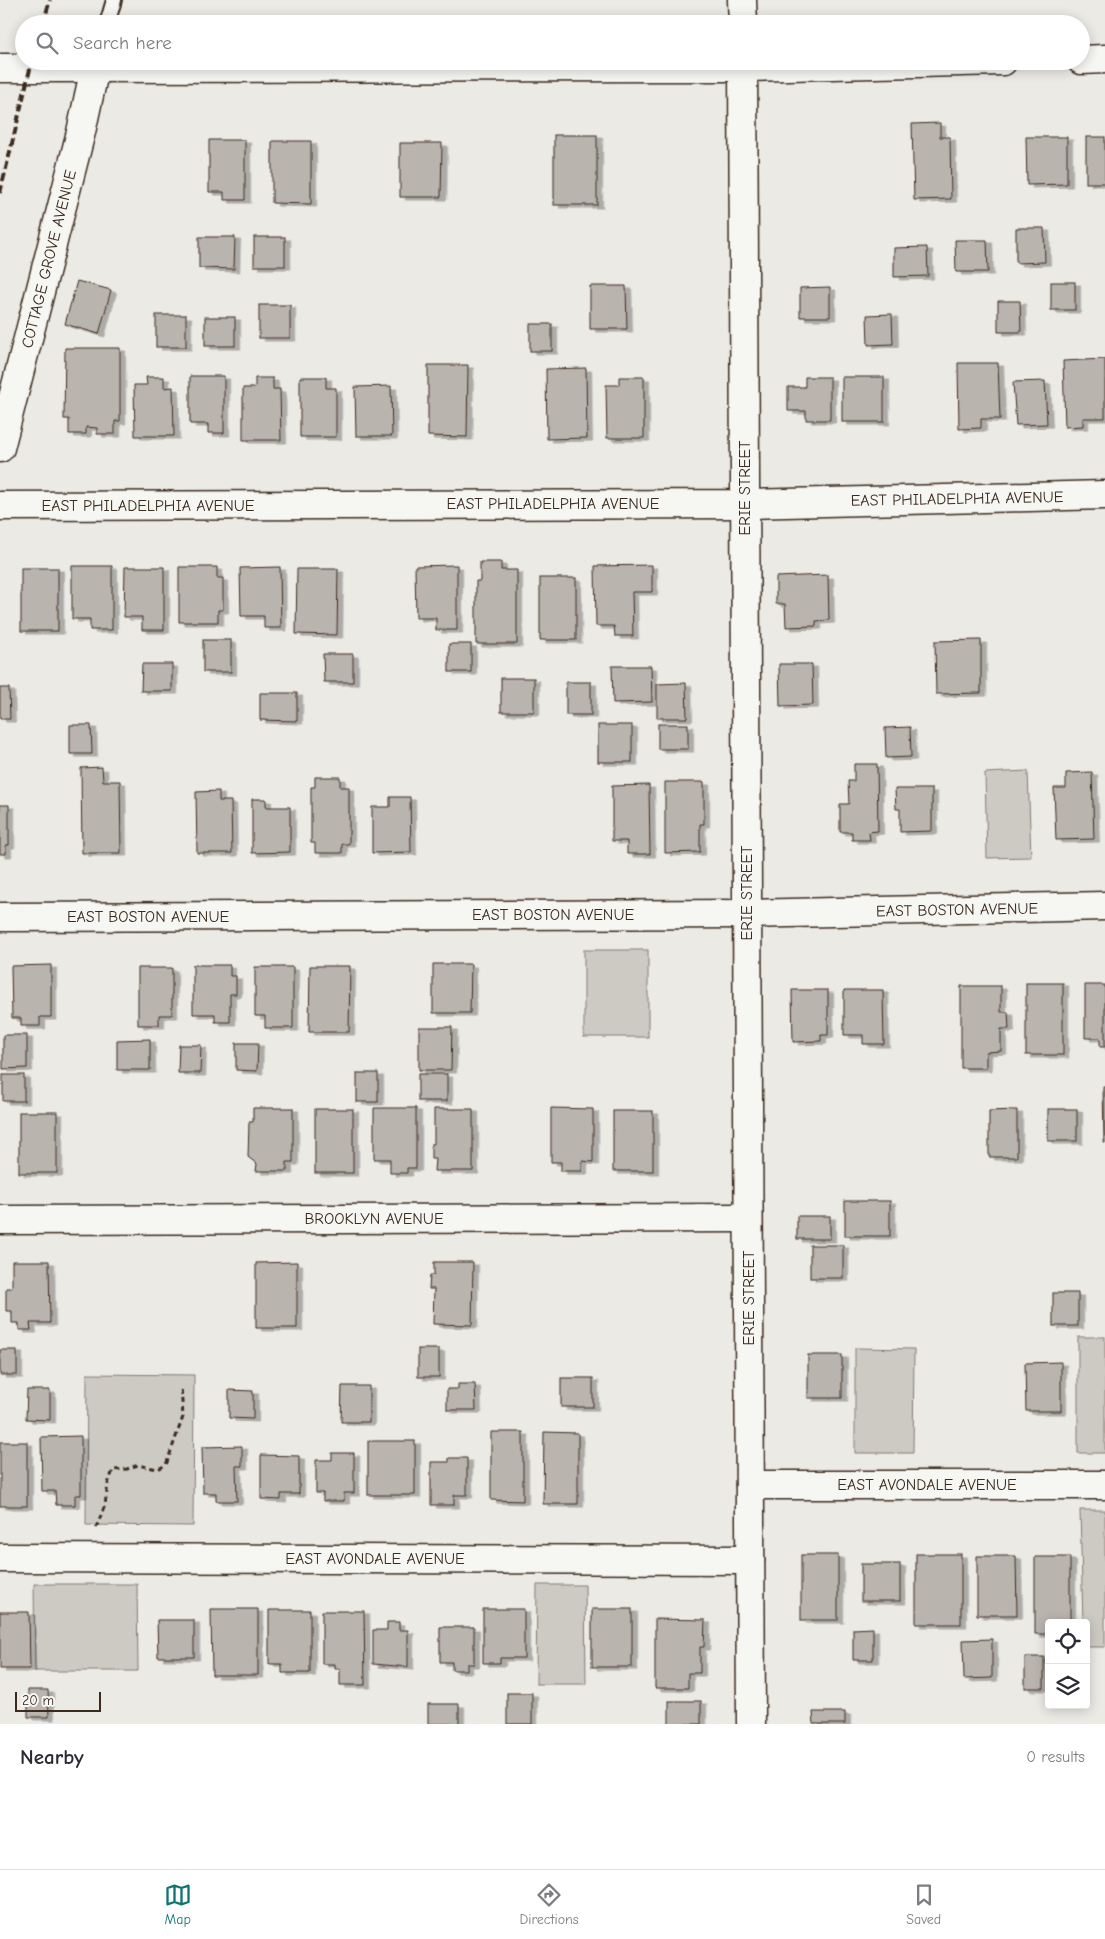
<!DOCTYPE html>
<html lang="en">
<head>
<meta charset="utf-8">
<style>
	body { margin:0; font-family:"Comic Neue",sans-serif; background:#f2f2f3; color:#2b2b33 }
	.controls { position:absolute; right:15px; bottom:15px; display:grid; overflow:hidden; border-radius:5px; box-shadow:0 2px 12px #0003 }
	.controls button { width:45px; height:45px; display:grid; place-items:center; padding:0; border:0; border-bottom:1px solid #e1e1e2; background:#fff; color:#2b2b33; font:25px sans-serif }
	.scale { position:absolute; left:15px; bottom:12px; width:86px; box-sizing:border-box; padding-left:5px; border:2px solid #3b2a1e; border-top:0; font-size:14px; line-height:18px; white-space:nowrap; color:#3b2a1e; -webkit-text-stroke:4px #f6f6f2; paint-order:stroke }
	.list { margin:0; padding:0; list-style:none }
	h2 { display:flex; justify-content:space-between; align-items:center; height:65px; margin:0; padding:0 20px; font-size:21px }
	h2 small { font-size:16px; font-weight:400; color:#7c7c81 }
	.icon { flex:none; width:28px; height:28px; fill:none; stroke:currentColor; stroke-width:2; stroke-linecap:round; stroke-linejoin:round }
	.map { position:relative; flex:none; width:1105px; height:1724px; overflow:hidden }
	.search { position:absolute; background:#fff; box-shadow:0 2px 12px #0003; left:15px; right:15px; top:15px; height:55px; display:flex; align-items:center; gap:12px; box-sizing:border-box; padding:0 18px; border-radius:28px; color:#7c7c81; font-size:19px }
	.sheet { height:145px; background:#fff }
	nav { display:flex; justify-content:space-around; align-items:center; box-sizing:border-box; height:70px; border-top:1px solid #e1e1e2; background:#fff; font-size:14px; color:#7c7c81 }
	nav a { display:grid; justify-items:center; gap:2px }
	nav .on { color:#0f766e }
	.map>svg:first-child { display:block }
	.green { fill:#cdcac4; stroke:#847a71 }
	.building { fill:#bab4ae; stroke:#3b2a1e; filter:url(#shadow) }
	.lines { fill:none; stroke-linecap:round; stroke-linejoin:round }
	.service-casing { stroke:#3b2a1e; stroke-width:18 }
	.minor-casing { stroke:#3b2a1e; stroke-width:31 }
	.path { stroke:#3b2a1e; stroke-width:3; stroke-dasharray:5 4; stroke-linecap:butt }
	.service { stroke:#f6f6f2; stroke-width:14 }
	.minor { stroke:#f6f6f2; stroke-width:28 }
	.rail { stroke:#3b2a1e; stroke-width:4; stroke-dasharray:8 4; stroke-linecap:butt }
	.labels { text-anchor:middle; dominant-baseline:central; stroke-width:4.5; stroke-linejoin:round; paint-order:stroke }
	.street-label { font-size:16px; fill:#3b2a1e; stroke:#f6f6f2 }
</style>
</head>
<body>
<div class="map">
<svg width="1105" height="1724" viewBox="0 0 1105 1724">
	<defs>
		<filter id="shadow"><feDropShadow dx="5.5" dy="3" stdDeviation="0" flood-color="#0004"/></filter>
	</defs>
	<rect width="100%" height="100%" fill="#ebeae5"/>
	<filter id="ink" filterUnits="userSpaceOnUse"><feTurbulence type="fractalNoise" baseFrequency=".02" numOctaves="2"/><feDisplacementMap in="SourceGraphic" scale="10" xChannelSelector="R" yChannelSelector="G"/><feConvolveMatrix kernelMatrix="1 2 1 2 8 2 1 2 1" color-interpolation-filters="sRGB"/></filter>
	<g filter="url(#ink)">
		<g class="green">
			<polygon points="1028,771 1031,857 987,858 985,773"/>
			<rect x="584" y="950" width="64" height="87"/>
			<rect x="1078" y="1337" width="27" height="116"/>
			<polygon points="855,1348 914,1349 913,1453 855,1453"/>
			<polygon points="87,1374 194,1375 193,1526 86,1525"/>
			<polygon points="1080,1510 1105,1510 1105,1647 1086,1647 1086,1623 1083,1623"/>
			<polygon points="34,1584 137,1584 138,1671 35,1671"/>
			<polygon points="537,1585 585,1585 586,1684 536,1684"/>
		</g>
		<g class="building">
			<polygon points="940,123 940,137 950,137 951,199 914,200 912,124"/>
			<rect x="554" y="135" width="43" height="70"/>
			<polygon points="1026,137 1067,137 1067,184 1027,185"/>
			<rect x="1086" y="137" width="19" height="46"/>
			<polygon points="209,140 245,140 245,200 224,200 224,192 209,192"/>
			<polygon points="272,141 311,141 311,204 272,203"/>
			<polygon points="400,143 442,143 441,197 400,197"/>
			<polygon points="1016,228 1044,228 1045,262 1016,263"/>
			<polygon points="199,237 235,237 234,269 199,268"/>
			<rect x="254" y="237" width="31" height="29"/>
			<polygon points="955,240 987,240 988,272 956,272"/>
			<polygon points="927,247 928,276 894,277 894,248"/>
			<polygon points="77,281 111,290 99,334 65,324"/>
			<rect x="1051" y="282" width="24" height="28"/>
			<polygon points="590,286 626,286 627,329 590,329"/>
			<polygon points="830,287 830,317 800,317 800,288"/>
			<polygon points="998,301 1020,301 1021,332 998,332"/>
			<rect x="259" y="305" width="31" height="33"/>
			<polygon points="892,314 893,344 868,345 867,315"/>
			<rect x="156" y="315" width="30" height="32"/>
			<rect x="205" y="317" width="30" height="29"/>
			<rect x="530" y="324" width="22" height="27"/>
			<polygon points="65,348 120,348 120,421 115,421 115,434 97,434 97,428 86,427 86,434 69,434 69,419 64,419"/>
			<polygon points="1105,359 1105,418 1083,418 1083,426 1065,427 1063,361"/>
			<polygon points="958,363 998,363 1000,419 981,419 981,428 959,429"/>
			<polygon points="428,365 468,365 467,437 428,436"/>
			<polygon points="586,368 587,438 547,439 546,369"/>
			<polygon points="190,376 224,376 224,433 208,433 208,424 190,424"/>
			<polygon points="146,377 164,377 164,388 173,387 174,436 135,436 134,385 147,385"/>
			<polygon points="300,377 326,377 326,388 336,388 336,437 300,437"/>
			<polygon points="619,377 644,377 644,438 607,438 606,385 619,385"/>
			<polygon points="805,377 830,377 830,420 806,420 806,411 788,411 788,387 805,387"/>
			<rect x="842" y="377" width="42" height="45"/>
			<polygon points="255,378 273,378 273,389 280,389 281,440 243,440 243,388 255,388"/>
			<polygon points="1045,381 1047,424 1016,425 1013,382"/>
			<polygon points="391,386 392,436 356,436 355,387"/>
			<polygon points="480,562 501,562 501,570 517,570 517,644 476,644 476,581 480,581"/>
			<polygon points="457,565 457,630 436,630 436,618 416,618 415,566"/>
			<polygon points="652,565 652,592 632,592 633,636 615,636 614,626 596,626 595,566"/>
			<polygon points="72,566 112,566 112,630 90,630 90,619 72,619"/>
			<polygon points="125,567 164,567 164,630 142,630 142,617 124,617"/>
			<polygon points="179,567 217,567 217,578 223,578 223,610 218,610 218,622 179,622"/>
			<polygon points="280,567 281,628 264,628 264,616 241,616 240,568"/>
			<rect x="21" y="568" width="37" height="63"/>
			<polygon points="297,569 338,569 337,635 296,634"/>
			<polygon points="828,575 829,620 816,621 816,626 786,627 785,604 776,604 776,577"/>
			<rect x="540" y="578" width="36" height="62"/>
			<rect x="203" y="640" width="28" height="32"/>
			<polygon points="981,640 981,693 936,694 935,641"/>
			<rect x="449" y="644" width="22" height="28"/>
			<polygon points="323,654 353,654 353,682 324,682"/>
			<polygon points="142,664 172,664 172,691 141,691"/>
			<polygon points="779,664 812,664 813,705 780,706"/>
			<polygon points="612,666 651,666 652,702 613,703"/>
			<rect x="501" y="678" width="33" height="34"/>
			<rect x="566" y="682" width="25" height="33"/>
			<polygon points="686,683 687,718 657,718 657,684"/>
			<polygon points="0,688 9,688 10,719 0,719"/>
			<polygon points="260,693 297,693 297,721 260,720"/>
			<rect x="658" y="724" width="30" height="25"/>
			<polygon points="70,725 91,725 92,754 70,754"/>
			<rect x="598" y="725" width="34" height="37"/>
			<polygon points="910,727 911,757 886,758 885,728"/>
			<polygon points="854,764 877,764 878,831 869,832 870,840 852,840 852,832 840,832 840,804 849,804 848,781 854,781"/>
			<polygon points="102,767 103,781 120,781 121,853 82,853 81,768"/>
			<polygon points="1092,772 1094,839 1056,840 1054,788 1066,788 1066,773"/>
			<polygon points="315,777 340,777 340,787 349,787 349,844 342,844 342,853 315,853 315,843 311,843 311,787 315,787"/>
			<polygon points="665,782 704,782 704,824 700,824 700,852 665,853"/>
			<polygon points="649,785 650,854 627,854 627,841 612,841 612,786"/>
			<polygon points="895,789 932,789 932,831 900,832 900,809 896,809"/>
			<polygon points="219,791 219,801 231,801 232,853 197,853 196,792"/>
			<polygon points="390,797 410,797 411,852 372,853 372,807 390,807"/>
			<polygon points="252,799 266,799 266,807 290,807 290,852 252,853"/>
			<polygon points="0,805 9,805 9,845 6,845 6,854 0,854"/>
			<polygon points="433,964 471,964 470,1013 433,1013"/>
			<polygon points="51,965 51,1017 40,1017 40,1026 21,1026 21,1018 12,1018 11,966"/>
			<polygon points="193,965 230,965 230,976 236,976 236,994 230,994 230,1022 215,1022 215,1014 193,1014"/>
			<polygon points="310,966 350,966 349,1032 309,1032"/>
			<polygon points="255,967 293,967 293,1028 265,1028 265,1016 255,1016"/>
			<polygon points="138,968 172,968 172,1015 159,1015 159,1025 138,1025"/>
			<rect x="1026" y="983" width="37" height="72"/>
			<polygon points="1085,985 1105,985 1105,1047 1100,1047 1100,1038 1085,1038"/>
			<polygon points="961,986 1001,986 1001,1012 1008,1012 1009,1029 1001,1029 1001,1051 986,1052 986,1068 961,1068"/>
			<polygon points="792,990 828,990 828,1035 821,1035 821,1041 793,1042"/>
			<polygon points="844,990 883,990 884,1044 863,1044 863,1035 844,1035"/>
			<polygon points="419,1027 452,1027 451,1070 419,1070"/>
			<polygon points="3,1035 27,1035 27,1068 3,1069"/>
			<polygon points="150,1039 150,1070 117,1070 117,1040"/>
			<polygon points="236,1043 258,1043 257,1071 236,1070"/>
			<polygon points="179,1045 201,1045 200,1073 178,1073"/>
			<rect x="357" y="1073" width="21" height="29"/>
			<rect x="418" y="1074" width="29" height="27"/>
			<rect x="3" y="1075" width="21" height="26"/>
			<polygon points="1103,1087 1105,1087 1105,1143 1104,1143"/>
			<polygon points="253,1108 293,1108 293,1162 287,1162 287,1171 256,1171 257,1164 248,1157 249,1122 253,1122"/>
			<polygon points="374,1108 416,1108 416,1168 407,1168 407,1173 390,1173 390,1159 374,1159"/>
			<polygon points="551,1108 593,1109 593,1162 582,1161 582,1171 561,1171 561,1162 551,1162"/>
			<rect x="315" y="1109" width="38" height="64"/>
			<polygon points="434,1109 473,1109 473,1171 434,1171 435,1159 431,1159 431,1144 434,1144"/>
			<rect x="1048" y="1109" width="29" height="32"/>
			<polygon points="1017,1110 1017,1157 989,1157 989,1111"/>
			<rect x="613" y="1111" width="40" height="60"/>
			<rect x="19" y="1112" width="38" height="61"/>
			<rect x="845" y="1201" width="45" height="35"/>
			<rect x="797" y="1216" width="33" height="23"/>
			<rect x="810" y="1245" width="33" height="33"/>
			<polygon points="12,1261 49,1261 50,1323 30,1323 31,1330 19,1330 19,1323 12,1323 12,1311 6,1311 6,1288 12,1288"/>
			<polygon points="297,1262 297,1328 256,1328 256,1263"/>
			<polygon points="434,1262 473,1262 472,1325 433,1324 434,1289 429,1289 430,1275 434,1275"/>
			<rect x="1053" y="1293" width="25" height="33"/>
			<rect x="418" y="1349" width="21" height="28"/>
			<rect x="0" y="1350" width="17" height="25"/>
			<rect x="808" y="1355" width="34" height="43"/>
			<polygon points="1061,1362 1061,1411 1026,1411 1025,1363"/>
			<rect x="561" y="1378" width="32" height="29"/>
			<polygon points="458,1384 475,1384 476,1410 447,1410 447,1389 458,1389"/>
			<polygon points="342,1386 369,1386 369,1422 341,1422"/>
			<polygon points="27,1390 50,1390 50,1420 26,1419"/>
			<polygon points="229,1390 253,1391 253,1419 229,1418"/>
			<polygon points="491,1432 523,1432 523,1501 491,1500"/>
			<polygon points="544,1432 578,1433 578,1504 543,1504"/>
			<polygon points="81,1436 81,1495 75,1495 75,1505 56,1505 55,1491 42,1491 41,1437"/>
			<rect x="368" y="1441" width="47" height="54"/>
			<rect x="0" y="1442" width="27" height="64"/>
			<polygon points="242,1446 242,1466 236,1466 237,1501 216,1501 216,1493 203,1493 202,1447"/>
			<polygon points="332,1453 354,1453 354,1493 344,1493 344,1501 323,1501 323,1493 316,1493 316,1460 332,1460"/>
			<polygon points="261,1455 299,1456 299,1494 281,1494 281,1500 261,1499"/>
			<polygon points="449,1458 467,1458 467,1495 454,1495 454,1505 431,1505 431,1462 449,1462"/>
			<rect x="916" y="1554" width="45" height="70"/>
			<rect x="801" y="1555" width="37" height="65"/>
			<polygon points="977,1556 1016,1556 1017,1615 977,1615"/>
			<polygon points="1035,1557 1070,1557 1070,1623 1049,1623 1049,1634 1035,1634"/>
			<rect x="861" y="1564" width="39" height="37"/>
			<polygon points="211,1609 258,1609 258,1675 212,1675"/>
			<polygon points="483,1609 524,1609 524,1658 500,1658 500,1663 483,1663"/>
			<rect x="592" y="1609" width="40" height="58"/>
			<polygon points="269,1610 310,1610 310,1673 282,1673 282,1664 269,1664"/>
			<polygon points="322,1611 364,1611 365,1685 340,1685 340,1669 335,1669 335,1664 322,1664"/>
			<polygon points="0,1612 29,1612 30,1669 0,1669"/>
			<polygon points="655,1619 705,1620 704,1647 700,1647 700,1673 688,1673 688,1688 655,1688"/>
			<polygon points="157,1620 194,1620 194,1657 158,1657"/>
			<polygon points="387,1622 399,1622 399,1630 408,1630 408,1667 373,1664 373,1630 387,1630"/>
			<polygon points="440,1627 474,1627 474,1664 467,1664 467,1670 452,1670 452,1662 440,1662"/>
			<polygon points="873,1628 873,1660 853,1660 853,1629"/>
			<polygon points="992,1639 992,1678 964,1679 963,1640"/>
			<rect x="1025" y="1657" width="19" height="31"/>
			<polygon points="28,1690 48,1690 49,1717 28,1717"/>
			<rect x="507" y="1693" width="25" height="31"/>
			<rect x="669" y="1701" width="32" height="23"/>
			<rect x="428" y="1704" width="31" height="20"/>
			<polygon points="813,1712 845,1712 845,1724 814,1724"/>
		</g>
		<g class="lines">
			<defs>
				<polyline id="service" points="107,24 114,0"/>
				<g id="minor">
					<polyline points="742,0 743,24"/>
					<polyline points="1081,60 1105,59"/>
					<polyline points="743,61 751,1724"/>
					<polyline points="0,68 743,67 1003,61"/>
					<polyline points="0,448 81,132 95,68"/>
					<polyline points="0,506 746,504 1105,495"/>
					<polyline points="0,917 747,914 1105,906"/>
					<polyline points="0,1220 748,1218"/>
					<polyline points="750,1485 1105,1485"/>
					<polyline points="0,1558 750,1560"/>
				</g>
			</defs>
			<use href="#service" class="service-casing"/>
			<use href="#minor" class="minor-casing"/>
			<polyline class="path" points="96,1528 105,1505 108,1484 113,1470 127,1469 138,1465 158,1469 166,1465 183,1417 181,1386"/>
			<use href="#service" class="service"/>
			<use href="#minor" class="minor"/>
			<g class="rail">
				<polyline points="43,24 50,0"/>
				<polyline points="0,193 32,61"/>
			</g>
		</g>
	</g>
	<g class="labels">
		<g class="street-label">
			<text transform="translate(49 259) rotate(-76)">COTTAGE GROVE AVENUE</text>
			<text transform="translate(745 488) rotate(-90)">ERIE STREET</text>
			<text transform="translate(957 499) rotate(-1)">EAST PHILADELPHIA AVENUE</text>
			<text x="553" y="504">EAST PHILADELPHIA AVENUE</text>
			<text x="148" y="506">EAST PHILADELPHIA AVENUE</text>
			<text transform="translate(747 893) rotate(-90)">ERIE STREET</text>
			<text transform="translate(957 910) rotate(-1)">EAST BOSTON AVENUE</text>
			<text x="553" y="915">EAST BOSTON AVENUE</text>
			<text x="148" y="917">EAST BOSTON AVENUE</text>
			<text x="374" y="1219">BROOKLYN AVENUE</text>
			<text transform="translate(749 1298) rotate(-90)">ERIE STREET</text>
			<text x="927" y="1485">EAST AVONDALE AVENUE</text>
			<text x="375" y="1559">EAST AVONDALE AVENUE</text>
		</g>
	</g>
</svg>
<div class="controls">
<button><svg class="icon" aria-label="locate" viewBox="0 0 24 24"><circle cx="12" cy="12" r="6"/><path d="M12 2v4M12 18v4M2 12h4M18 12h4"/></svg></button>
<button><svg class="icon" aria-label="layers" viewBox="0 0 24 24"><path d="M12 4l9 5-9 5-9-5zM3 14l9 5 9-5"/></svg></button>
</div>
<div class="scale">20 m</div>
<div class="search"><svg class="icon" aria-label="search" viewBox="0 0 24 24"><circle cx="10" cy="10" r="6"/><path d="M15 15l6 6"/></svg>Search here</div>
</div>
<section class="sheet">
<h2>Nearby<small>0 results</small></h2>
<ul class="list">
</ul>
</section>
<nav>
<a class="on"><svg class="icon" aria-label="map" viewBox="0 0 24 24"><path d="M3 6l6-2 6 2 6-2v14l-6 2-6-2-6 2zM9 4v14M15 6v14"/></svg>Map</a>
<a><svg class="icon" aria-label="directions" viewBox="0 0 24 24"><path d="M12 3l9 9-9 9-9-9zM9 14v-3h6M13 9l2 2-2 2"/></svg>Directions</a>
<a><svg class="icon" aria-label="saved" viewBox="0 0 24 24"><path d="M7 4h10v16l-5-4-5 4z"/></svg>Saved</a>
</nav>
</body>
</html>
